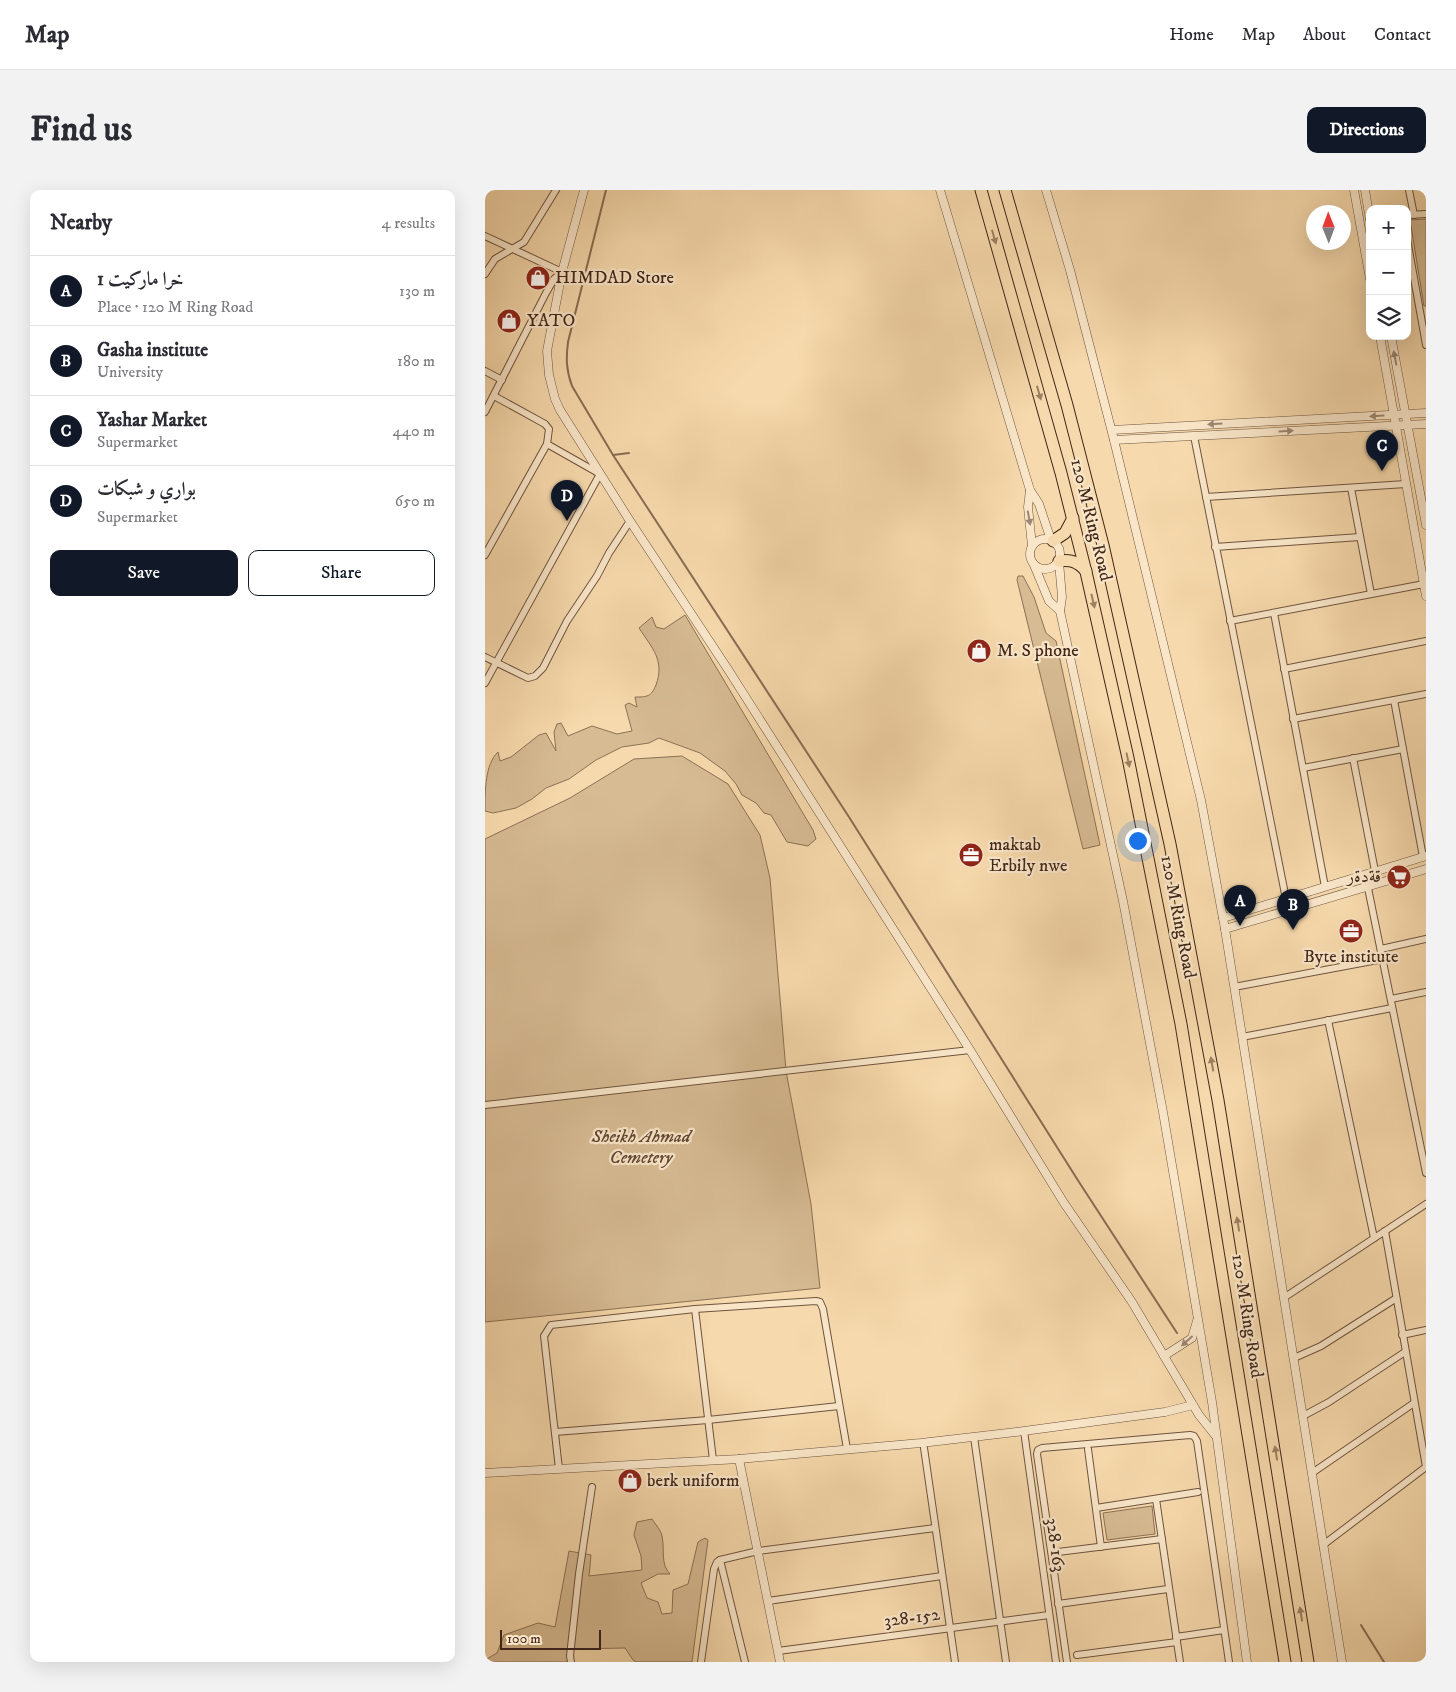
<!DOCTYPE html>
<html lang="en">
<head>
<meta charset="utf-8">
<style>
	body { margin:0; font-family:"IM FELL DW Pica",Amiri,serif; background:#f2f2f3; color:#2b2b33 }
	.controls { position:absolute; right:15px; top:15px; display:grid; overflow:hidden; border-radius:10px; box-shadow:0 5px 20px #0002 }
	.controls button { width:45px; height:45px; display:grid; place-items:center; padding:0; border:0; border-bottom:1px solid #e1e1e2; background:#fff; color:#2b2b33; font:25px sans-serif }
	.compass { position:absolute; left:821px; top:15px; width:45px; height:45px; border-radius:50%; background:#fff; box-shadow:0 5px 20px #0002; rotate:359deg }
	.scale { position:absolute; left:15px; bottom:12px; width:101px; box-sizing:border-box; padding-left:5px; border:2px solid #42271a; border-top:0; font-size:14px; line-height:18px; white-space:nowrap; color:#42271a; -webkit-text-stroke:4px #f9e6c9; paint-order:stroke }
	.you { position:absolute; left:652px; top:650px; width:18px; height:18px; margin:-12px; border:4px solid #fff; border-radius:50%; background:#1a73e8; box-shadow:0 0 0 8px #1a73e833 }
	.badge { display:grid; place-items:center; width:32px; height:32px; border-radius:50%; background:#111827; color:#fff; font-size:16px; font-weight:700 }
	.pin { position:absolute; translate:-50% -41px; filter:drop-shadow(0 1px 2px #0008) }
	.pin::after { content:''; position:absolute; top:26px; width:18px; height:15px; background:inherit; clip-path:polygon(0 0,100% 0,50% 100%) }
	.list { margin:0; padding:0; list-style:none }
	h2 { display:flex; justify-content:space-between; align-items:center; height:65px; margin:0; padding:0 20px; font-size:21px }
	h2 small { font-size:16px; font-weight:400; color:#7c7c81 }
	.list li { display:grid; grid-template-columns:32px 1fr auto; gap:15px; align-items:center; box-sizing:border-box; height:70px; padding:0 20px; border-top:1px solid #e1e1e2 }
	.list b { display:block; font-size:19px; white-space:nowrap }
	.list p { margin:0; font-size:16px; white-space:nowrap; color:#7c7c81 }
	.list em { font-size:16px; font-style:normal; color:#7c7c81 }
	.actions { display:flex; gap:10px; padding:15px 20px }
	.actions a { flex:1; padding:11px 0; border:1px solid #111827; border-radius:10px; text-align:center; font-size:18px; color:#111827 }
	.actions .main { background:#111827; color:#fff }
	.icon { flex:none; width:28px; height:28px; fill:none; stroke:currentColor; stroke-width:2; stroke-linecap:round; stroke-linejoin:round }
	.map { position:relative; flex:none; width:941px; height:1472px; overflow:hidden; border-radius:10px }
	header { display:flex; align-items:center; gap:30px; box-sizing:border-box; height:70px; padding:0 25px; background:#fff; border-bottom:1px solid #e1e1e2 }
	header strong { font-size:24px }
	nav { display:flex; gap:28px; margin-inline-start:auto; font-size:18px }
	.intro { display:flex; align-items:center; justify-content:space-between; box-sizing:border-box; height:120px; padding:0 30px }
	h1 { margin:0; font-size:35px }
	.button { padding:12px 22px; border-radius:10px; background:#111827; color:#fff; font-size:18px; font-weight:700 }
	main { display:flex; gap:30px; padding:0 30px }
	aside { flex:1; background:#fff; border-radius:10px; box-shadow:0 5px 20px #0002 }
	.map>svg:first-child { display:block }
	.green { fill:#d7bb93; stroke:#8c7156 }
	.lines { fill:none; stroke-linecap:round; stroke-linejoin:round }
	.stream { stroke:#896d54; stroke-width:2 }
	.minor-casing { stroke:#6f543e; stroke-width:8 }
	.tertiary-casing { stroke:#6f543e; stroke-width:9 }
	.motorway-casing { stroke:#42271a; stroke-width:13 }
	.minor { stroke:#f9e6c9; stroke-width:6 }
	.tertiary { stroke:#f9e6c9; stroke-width:8 }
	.motorway { stroke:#f6d9ac; stroke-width:11 }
	.oneway { fill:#9c8063 }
	.oneway2 { fill:#9e8672 }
	.labels { text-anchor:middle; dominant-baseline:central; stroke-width:4.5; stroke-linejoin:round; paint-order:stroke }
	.poi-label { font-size:18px; fill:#42271a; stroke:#f9e6c9; text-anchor:start }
	.street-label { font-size:18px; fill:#42271a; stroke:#f9e6c9 }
	.park-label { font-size:18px; font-style:italic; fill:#604532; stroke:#f9e6c9 }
</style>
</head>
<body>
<header>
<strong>Map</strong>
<nav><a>Home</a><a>Map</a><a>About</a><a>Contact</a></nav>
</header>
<div class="intro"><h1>Find us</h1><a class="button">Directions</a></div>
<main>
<aside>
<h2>Nearby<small>4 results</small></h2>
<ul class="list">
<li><span class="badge">A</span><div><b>خرا ماركيت 1</b><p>Place · 120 M Ring Road</p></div><em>130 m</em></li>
<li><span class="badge">B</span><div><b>Gasha institute</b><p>University</p></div><em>180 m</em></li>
<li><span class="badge">C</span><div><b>Yashar Market</b><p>Supermarket</p></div><em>440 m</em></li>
<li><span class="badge">D</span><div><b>بواري و شبكات</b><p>Supermarket</p></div><em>650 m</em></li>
</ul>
<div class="actions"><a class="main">Save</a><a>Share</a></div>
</aside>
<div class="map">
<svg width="941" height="1472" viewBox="0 0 941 1472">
	<rect width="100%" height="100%" fill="#f6d9ac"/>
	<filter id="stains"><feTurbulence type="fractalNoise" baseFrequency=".004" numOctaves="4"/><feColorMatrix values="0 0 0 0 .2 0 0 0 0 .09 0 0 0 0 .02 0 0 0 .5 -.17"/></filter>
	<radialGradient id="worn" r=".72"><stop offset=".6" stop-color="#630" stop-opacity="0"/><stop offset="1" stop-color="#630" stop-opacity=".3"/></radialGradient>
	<g class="green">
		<polygon points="941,29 941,116 939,116 925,30"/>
		<polygon points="533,386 538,386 549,407 561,443 571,451 615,655 598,659 532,390"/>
		<path d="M200,425l128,215 3,9 -8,7 -21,-4 -16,-27 -7,-2 -8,-10 -14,-8 -6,-11 -11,-13 -25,-18 -41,-15 -10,5 -27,4 -26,13 -27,19 -23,9 -14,11 -16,9 -23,5 -8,-2c0,-20 0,-47 13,-59l2,9 11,-4 28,-22 7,-2 10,18 -2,-19 3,-8 4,-1 7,13 24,-10 25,8 15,-3 -7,-26 4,-2 8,4 -2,-10c12,0 16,0 21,-12 9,-25 -4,-37 -17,-57l13,-11 4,10 8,2z"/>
		<polygon points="197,566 243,594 275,645 285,688 301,881 326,1014 335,1098 0,1132 0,649 85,608 149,569"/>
		<polygon points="667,1316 670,1344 622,1350 618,1323"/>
		<path d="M167,1329c3,5 9,11 10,17 3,13 -2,28 8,38h-12l-17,9 6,15 11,4 4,12 10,-1 1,-23 15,-6 10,-42 7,-4 3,2 -16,122h-56l-3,-2 -8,-12 -52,1 -2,13h-86v-2l12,-7 7,-18 34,-12 17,4 14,-76 22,4 -2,21 53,-6 -1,-14 -7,-21 3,-13z"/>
	</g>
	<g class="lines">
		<g class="stream">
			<path d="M121,0l-38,152c-2,16 -2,28 4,44l41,69 236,362 230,365 98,151"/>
			<polyline points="128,265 144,263"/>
			<polyline points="876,1435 899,1472"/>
		</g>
		<defs>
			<g id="minor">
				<polyline points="924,0 929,25"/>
				<polyline points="922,25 941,24"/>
				<polyline points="0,46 77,82 69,89 61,103 0,222"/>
				<polyline points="922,49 941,155"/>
				<polyline points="0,84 10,69 39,52 71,0"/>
				<polyline points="0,181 17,190"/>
				<polyline points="9,206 60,234 64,239 62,254"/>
				<polyline points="709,246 801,709"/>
				<polyline points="866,298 886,404"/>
				<polyline points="721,307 921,294"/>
				<polyline points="730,357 875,347"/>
				<polyline points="0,365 62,254 115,284 0,493"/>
				<polyline points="789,423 840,697"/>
				<polyline points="745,431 939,394"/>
				<polyline points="0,467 43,488 50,486 58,478 82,431 112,386 124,363 145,331"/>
				<polyline points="799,479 941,451"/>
				<polyline points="909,510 938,667"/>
				<polyline points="808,529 941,504"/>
				<polyline points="868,568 890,681"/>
				<polyline points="818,578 918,559"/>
				<polyline points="883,698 941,983"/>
				<polyline points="896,759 941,749"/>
				<polyline points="749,797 898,769"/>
				<polyline points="906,809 941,802"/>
				<polyline points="843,830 889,1048"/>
				<polyline points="757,847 907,818"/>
				<polyline points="0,915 485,860"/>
				<polyline points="900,1041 941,1277"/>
				<polyline points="800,1107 941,1014"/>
				<polyline points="210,1119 228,1270"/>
				<polyline points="917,1145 941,1140"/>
				<polyline points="809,1168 836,1156 910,1109"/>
				<polyline points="818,1226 844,1212 920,1162"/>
				<polyline points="539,1241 571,1472"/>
				<polyline points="70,1242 223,1230 354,1216"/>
				<polyline points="489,1247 521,1472"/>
				<polyline points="439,1258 470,1472"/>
				<polyline points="603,1259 616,1357"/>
				<polyline points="74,1279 59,1146 66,1135 210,1119 331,1111 335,1112 338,1119 362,1259"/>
				<polyline points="827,1283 929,1213"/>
				<polyline points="671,1309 695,1472"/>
				<polyline points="611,1318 713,1302"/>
				<polyline points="838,1355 941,1277"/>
				<polyline points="573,1362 677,1349"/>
				<polyline points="235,1370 260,1472"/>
				<polyline points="283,1411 457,1386"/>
				<polyline points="573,1414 683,1399"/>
				<polyline points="691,1447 739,1440"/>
				<polyline points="293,1461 564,1425"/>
				<polyline points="592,1465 692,1452"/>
				<polyline points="86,1472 85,1466 94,1384 107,1297"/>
				<polyline points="216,1472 229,1379 232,1372 235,1370 273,1361 450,1338"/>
				<polyline points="582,1472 552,1264 553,1260 557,1258 705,1245 709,1246 712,1251 744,1472"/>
			</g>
			<g id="tertiary">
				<polyline points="99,0 77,82 62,161 64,185 70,209 75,220 145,331 244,481 485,860 579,1013 647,1112 714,1225 730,1245"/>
				<polyline points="455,0 545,300 554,314 566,350"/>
				<polyline points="561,0 585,80 629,250 716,610 740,739 857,1472"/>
				<polyline points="869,0 885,89"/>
				<polyline points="880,0 885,30"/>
				<polyline points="895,146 941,406"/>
				<polyline points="906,146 941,335"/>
				<polyline points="627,240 941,223"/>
				<polyline points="629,250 941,234"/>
				<polyline points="545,300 543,317 547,356"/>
				<circle cx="560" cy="364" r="15"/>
				<polyline points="574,372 577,407 575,421 638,711 678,922 727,1212 762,1472"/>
				<polyline points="549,375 564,411 575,421"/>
				<polyline points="738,728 941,666"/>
				<polyline points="740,739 941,679"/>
				<polyline points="679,1166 707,1148 712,1131"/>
				<polyline points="254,1269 295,1472"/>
				<polyline points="0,1283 254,1269 436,1253 539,1241 680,1222 708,1215"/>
			</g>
			<g id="motorway">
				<polyline points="496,0 576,283 601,382 643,568 696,834 800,1472"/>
				<polyline points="520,0 582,215 618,355 685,654 733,910 823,1472"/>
				<polyline points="568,351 580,343 588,328"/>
				<path d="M574,371c12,-2 19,1 27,10"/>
			</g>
		</defs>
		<use href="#minor" class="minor-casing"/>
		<use href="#tertiary" class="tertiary-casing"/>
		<use href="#motorway" class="motorway-casing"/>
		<use href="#minor" class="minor"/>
		<use href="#tertiary" class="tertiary"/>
		<use href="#motorway" class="motorway"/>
	</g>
	<defs><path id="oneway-solid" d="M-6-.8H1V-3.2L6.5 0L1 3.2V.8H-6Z" transform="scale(1.25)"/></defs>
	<g class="oneway">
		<use href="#oneway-solid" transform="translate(509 47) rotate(74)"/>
		<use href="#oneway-solid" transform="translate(554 203) rotate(74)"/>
		<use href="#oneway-solid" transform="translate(608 411) rotate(77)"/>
		<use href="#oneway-solid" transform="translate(643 570) rotate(78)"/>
		<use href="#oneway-solid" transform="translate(727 874) rotate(-100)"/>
		<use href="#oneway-solid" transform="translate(753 1034) rotate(-99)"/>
		<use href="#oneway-solid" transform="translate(791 1263) rotate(-99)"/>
		<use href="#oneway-solid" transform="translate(816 1424) rotate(-99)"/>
	</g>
	<g class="oneway2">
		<use href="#oneway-solid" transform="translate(910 168) rotate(-101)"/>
		<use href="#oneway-solid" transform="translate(892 226) rotate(177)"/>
		<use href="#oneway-solid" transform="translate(730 234) rotate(177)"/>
		<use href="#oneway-solid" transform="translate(801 241) rotate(-3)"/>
		<use href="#oneway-solid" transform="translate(544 328) rotate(80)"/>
		<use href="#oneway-solid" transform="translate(702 1151) rotate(138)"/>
	</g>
	<defs>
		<symbol id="shop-disc" viewBox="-11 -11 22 22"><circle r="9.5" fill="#8f2418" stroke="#f9e6c9"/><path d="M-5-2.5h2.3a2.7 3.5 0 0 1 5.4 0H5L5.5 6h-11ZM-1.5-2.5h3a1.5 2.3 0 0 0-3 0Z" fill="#fff"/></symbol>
		<symbol id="office-disc" viewBox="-11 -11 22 22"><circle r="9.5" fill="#8f2418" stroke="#f9e6c9"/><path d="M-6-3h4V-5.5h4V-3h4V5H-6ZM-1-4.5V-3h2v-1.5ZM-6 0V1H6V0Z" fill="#fff"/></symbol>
		<symbol id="supermarket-disc" viewBox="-11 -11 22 22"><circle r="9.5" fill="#8f2418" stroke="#f9e6c9"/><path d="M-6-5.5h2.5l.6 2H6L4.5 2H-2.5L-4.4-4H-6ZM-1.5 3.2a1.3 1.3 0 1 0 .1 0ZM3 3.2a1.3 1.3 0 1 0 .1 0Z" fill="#fff"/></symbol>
	</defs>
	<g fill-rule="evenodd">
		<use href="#shop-disc" x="39" y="74" width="28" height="28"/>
		<use href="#shop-disc" x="10" y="117" width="28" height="28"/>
		<use href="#shop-disc" x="480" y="447" width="28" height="28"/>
		<use href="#office-disc" x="472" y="651" width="28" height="28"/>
		<use href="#supermarket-disc" x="900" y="673" width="28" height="28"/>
		<use href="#office-disc" x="852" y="727" width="28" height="28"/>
		<use href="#shop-disc" x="131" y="1277" width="28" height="28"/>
	</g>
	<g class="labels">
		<g class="poi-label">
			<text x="70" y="88">HIMDAD Store</text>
			<text x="42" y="131">YATO</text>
			<text x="512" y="461">M. S phone</text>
			<text x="504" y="655">maktab<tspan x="504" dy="21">Erbily nwe</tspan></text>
			<text x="896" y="687" text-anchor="end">قةدةر</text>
			<text x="866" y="767" text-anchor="middle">Byte institute</text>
			<text x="162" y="1291">berk uniform</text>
		</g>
		<g class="street-label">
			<text transform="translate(606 330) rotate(76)">120 M Ring Road</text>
			<text transform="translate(693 727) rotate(79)">120 M Ring Road</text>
			<text transform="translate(762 1126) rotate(81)">120 M Ring Road</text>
			<text transform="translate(570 1355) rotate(82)">328-163</text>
			<text transform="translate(427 1428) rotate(-7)">328-152</text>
		</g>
		<g class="park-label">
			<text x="156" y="947">Sheikh Ahmad<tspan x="156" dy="21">Cemetery</tspan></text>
		</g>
	</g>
	<rect width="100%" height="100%" filter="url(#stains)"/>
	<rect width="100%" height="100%" fill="url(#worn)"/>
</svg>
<div class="controls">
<button>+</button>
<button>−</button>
<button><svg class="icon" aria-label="layers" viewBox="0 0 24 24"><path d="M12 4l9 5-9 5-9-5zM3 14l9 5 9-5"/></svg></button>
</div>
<svg class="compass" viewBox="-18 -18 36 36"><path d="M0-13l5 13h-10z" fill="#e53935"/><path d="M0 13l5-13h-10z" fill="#7c7c81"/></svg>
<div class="scale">100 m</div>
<div class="you"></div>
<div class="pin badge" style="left:755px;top:736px">A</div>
<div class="pin badge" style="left:808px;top:740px">B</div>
<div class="pin badge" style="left:897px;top:281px">C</div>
<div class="pin badge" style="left:82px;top:331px">D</div>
</div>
</main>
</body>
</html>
